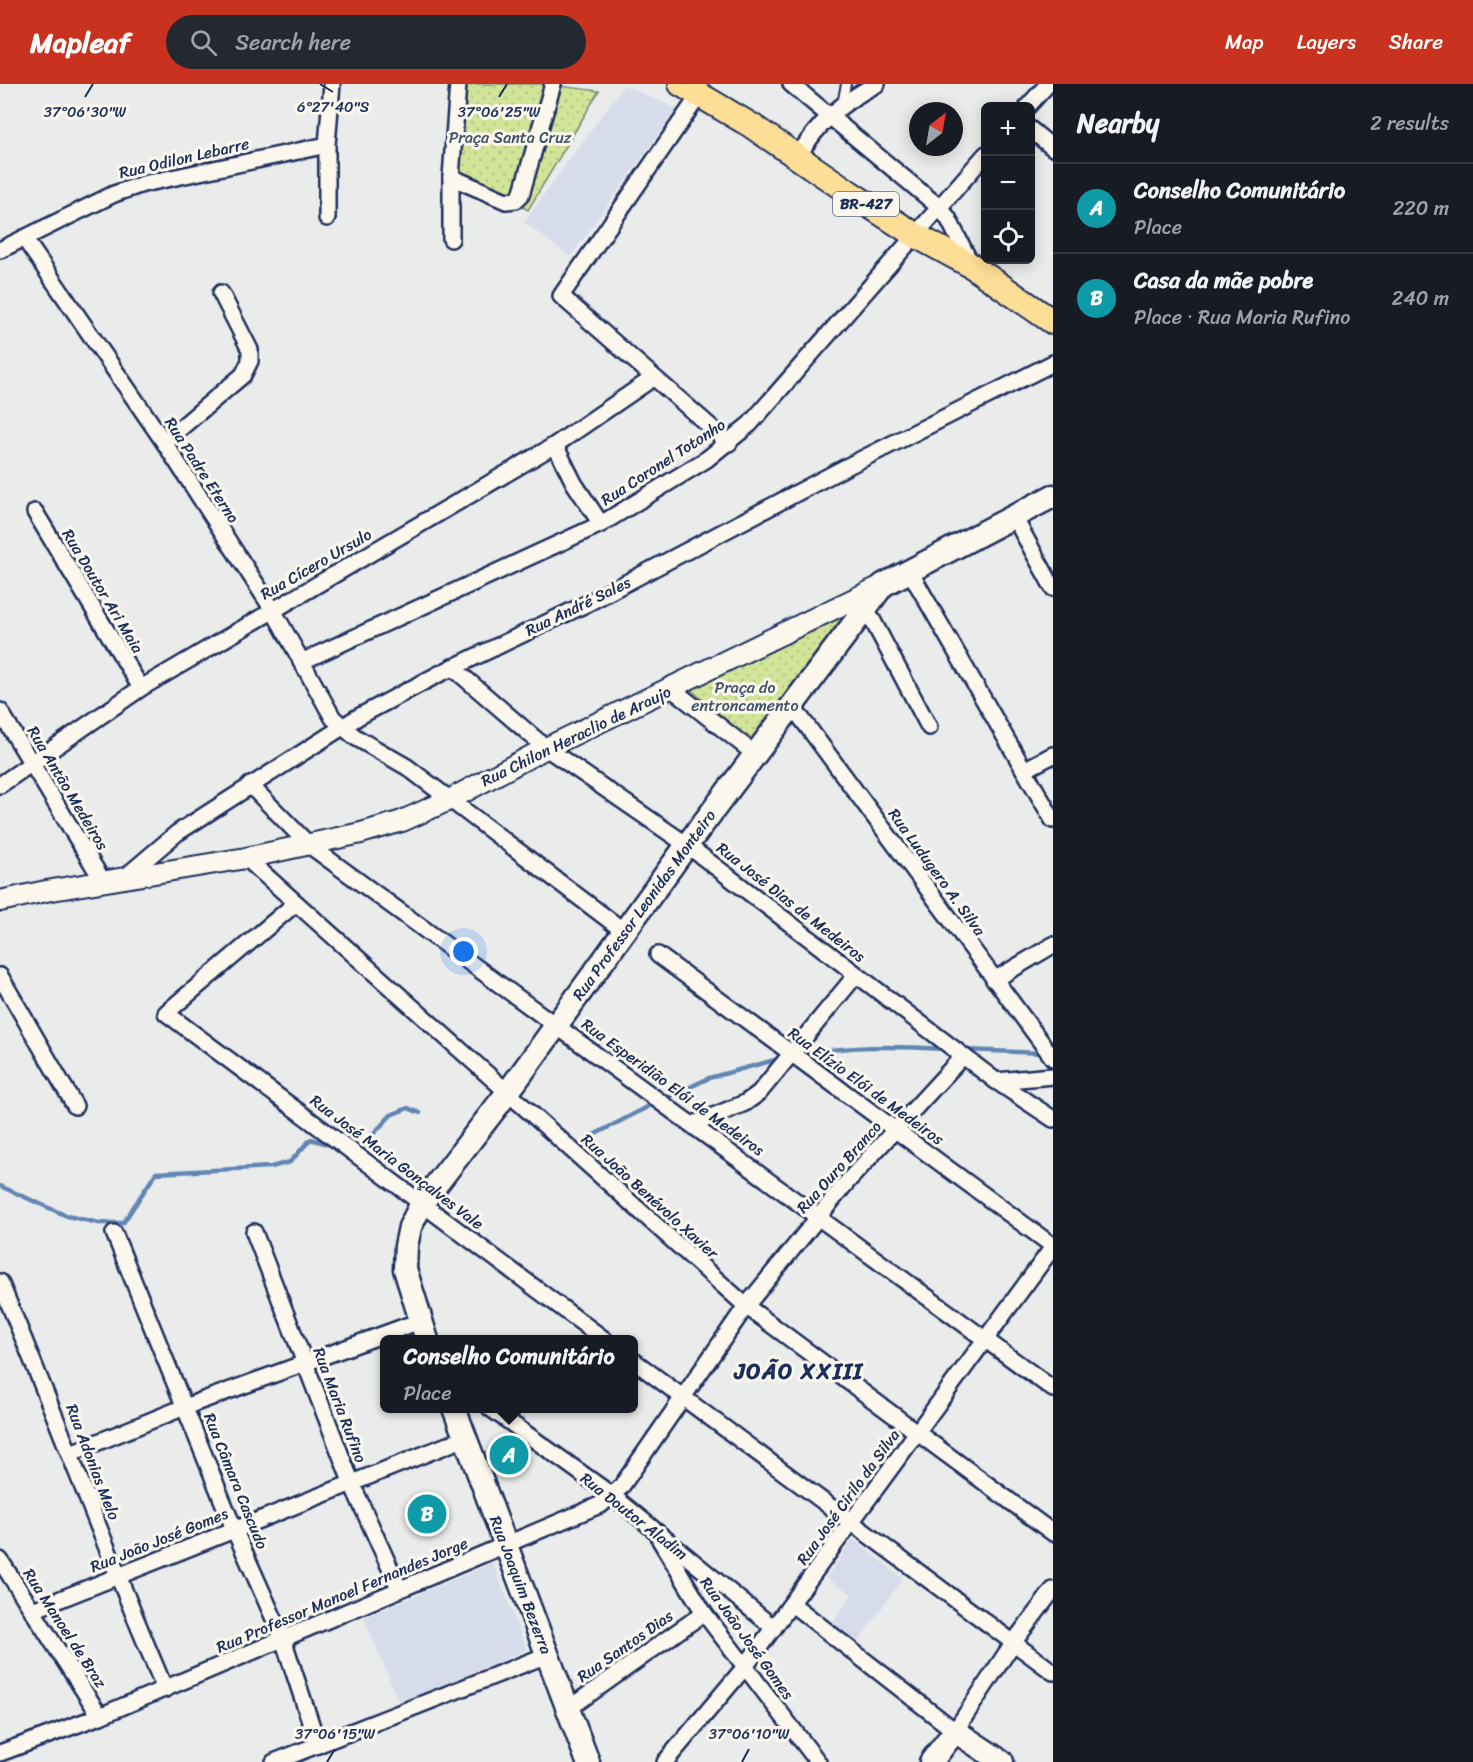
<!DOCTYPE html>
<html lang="en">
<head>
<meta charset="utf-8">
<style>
	body { margin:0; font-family:Sriracha,sans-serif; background:#242831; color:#f1f3f6 }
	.controls { position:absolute; right:18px; top:18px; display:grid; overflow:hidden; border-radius:9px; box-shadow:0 3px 15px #0003 }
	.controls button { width:54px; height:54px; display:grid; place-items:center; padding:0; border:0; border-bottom:2px solid #363941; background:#171b24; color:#f1f3f6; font:30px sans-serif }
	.compass { position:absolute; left:909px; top:18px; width:54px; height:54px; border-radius:50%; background:#171b24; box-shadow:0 3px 15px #0003; rotate:31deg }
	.you { position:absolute; left:464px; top:868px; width:21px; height:21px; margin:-15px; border:4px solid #fff; border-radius:50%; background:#1a73e8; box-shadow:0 0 0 9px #1a73e833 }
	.badge { display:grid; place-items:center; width:39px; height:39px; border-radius:50%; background:#c8321e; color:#fff; font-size:20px; font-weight:700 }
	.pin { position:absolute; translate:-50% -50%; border:3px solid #fff; box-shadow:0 2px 6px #0006 }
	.popup { position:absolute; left:380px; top:1251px; width:258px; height:78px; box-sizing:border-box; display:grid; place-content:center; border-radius:9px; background:#171b24; filter:drop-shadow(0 2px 4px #0005); font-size:20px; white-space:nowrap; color:#9ea1a6 }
	.popup b { font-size:22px; color:#f1f3f6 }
	.popup::after { content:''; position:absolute; left:50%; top:100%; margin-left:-12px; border:12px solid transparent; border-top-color:#171b24 }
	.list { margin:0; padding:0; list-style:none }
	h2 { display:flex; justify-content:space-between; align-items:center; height:78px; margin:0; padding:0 24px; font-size:26px }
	h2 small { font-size:20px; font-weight:400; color:#9ea1a6 }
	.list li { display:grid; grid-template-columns:39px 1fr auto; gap:18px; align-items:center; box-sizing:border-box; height:90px; padding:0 24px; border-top:2px solid #363941 }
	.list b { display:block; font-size:22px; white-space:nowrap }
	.list p { margin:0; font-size:20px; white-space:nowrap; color:#9ea1a6 }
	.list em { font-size:20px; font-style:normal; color:#9ea1a6 }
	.icon { flex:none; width:33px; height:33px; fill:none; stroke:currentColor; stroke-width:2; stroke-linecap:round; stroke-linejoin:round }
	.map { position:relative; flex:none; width:1053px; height:1678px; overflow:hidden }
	header { display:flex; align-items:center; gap:36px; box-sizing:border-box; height:84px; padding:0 30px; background:#c8321e; color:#fff }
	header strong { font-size:28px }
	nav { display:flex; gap:33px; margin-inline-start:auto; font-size:21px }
	.search { width:420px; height:54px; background:#242831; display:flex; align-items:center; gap:15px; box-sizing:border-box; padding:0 21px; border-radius:33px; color:#9ea1a6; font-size:22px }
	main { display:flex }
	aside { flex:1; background:#171b24 }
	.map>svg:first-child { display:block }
	.built { fill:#d6dcea }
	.grass { fill:url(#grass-dots); stroke:#768a7b; stroke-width:1.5 }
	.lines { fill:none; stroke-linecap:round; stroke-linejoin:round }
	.stream { stroke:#6286b3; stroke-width:4.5 }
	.service-casing { stroke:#1b2f5e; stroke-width:12 }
	.minor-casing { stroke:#1b2f5e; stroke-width:20 }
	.tertiary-casing { stroke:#1b2f5e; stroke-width:24 }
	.secondary-casing { stroke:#1b2f5e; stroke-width:27 }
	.primary-casing { stroke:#1b2f5e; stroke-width:28 }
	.service { stroke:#fbf7ec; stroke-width:8 }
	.minor { stroke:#fbf7ec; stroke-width:15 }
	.tertiary { stroke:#fbf7ec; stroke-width:20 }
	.secondary { stroke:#fbf7ec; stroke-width:22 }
	.primary { stroke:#fdde96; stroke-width:24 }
	.ticks { fill:none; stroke:#1b2f5e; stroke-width:2 }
	.labels { text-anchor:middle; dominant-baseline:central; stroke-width:6; stroke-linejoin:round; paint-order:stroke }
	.shield { fill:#fbf7ec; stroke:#5e6b89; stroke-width:1.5 }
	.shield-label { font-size:15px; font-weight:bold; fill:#1b2f5e }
	.park-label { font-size:16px; fill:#40536a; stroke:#fbf7ec }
	.street-label { font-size:16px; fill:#1b2f5e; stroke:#fbf7ec }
	.district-label { font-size:22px; font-weight:bold; letter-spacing:1.5px; fill:#1b2f5e; stroke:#fbf7ec }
	.ticks-label { font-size:15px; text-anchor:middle; fill:#1b2f5e; stroke:#fbf7ec; stroke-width:6; stroke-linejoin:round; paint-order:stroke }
</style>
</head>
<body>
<header>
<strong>Mapleaf</strong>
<div class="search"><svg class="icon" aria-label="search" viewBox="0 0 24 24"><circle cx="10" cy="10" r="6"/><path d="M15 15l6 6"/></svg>Search here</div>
<nav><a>Map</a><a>Layers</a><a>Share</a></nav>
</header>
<main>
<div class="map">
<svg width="1053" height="1678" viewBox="0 0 1053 1678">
	<defs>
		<pattern id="grass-dots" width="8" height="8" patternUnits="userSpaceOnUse" patternTransform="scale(1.5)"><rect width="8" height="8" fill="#d2e498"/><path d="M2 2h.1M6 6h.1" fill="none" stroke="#b4c485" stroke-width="1.8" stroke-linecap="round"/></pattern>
	</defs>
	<rect width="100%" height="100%" fill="#eaebeb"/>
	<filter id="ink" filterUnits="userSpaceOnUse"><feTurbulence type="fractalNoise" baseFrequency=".0167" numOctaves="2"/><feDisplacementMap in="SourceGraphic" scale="12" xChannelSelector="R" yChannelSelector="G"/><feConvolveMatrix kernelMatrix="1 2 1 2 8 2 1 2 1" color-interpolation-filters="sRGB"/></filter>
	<g filter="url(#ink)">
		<g class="built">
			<polygon points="624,1 677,25 570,173 524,138"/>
			<polygon points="853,1455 903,1494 857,1559 831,1541 852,1510 826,1494"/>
			<polygon points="493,1479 527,1566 399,1619 364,1533"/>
		</g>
		<g class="grass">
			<polygon points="463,0 543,0 599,7 528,126 452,83"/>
			<polygon points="848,527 750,656 690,605"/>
		</g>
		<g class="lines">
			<g class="stream">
				<polyline points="963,966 1045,969"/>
				<path d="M799,971c48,-10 98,-9 147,-6"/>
				<polyline points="663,1016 709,994 782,974"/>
				<polyline points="588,1054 655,1019"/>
				<polyline points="352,1062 363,1061 391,1031 408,1024 420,1029"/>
				<polyline points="0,1102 67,1132 99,1139 123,1139 156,1089 271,1083 290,1078 311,1055 334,1062"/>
			</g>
			<defs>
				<polyline id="service" points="842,20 846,0"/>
				<g id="minor">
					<polyline points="791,0 939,123 948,134 971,180"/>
					<polyline points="700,10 561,212 729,359"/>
					<polyline points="1028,22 1048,0"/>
					<polyline points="1030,45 1053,64"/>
					<path d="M798,72c21,-34 44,-54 79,-72"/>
					<polyline points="451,93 506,117 516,116 521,111 553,0"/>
					<polyline points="327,134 327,61"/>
					<polyline points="24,154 164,358 273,526 333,634 355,653 407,683 625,848"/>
					<polyline points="451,155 451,93 458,0"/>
					<polyline points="0,166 114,110 143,100 327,61 332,0"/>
					<polyline points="164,358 243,291 250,277 250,266 221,209"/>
					<polyline points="555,361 574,399 601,440"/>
					<polyline points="35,428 141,604"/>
					<polyline points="1013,431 1053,504"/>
					<polyline points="909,486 1053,736"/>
					<polyline points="866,524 929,643"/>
					<polyline points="301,578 601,440 707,375 750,340 986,70"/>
					<polyline points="452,583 546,664 687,761 996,997 1053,1035"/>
					<polyline points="672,605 756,671"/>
					<polyline points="793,623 1053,974"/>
					<polyline points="0,627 104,799"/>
					<polyline points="1024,686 1053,671"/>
					<polyline points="0,701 141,604 555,361 653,294"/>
					<polyline points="250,701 309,761 1053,1305"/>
					<polyline points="246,774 746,1222 1053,1449"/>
					<polyline points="124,794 177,749 358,633 437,591 586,520 846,383 1053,279"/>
					<polyline points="296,819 166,929 605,1256"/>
					<polyline points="658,871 1053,1162"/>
					<polyline points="0,892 75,1022"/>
					<polyline points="994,896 1053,861"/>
					<polyline points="996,997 1053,992"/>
					<polyline points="694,1040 745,1019 759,1009 856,891"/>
					<polyline points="254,1148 352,1400 399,1504"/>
					<polyline points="114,1149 234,1445 283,1555 318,1661"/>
					<path d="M0,1198c57,135 107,272 165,407"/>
					<polyline points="634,1277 1053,1588"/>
					<polyline points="490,1324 613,1412 774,1544"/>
					<polyline points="71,1369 187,1322 420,1237"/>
					<polyline points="660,1456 704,1529 818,1678"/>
					<polyline points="0,1476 100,1632"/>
					<polyline points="792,1520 955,1647 1013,1559 1053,1506"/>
					<polyline points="33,1526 465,1354"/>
					<polyline points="568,1625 704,1529"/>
					<polyline points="0,1669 100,1632 602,1420 621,1403 746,1222 847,1098 963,972"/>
					<polyline points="274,1678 547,1571"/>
					<polyline points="665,1678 744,1584 1053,1163"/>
				</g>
				<polyline id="tertiary" points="0,817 46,807 246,774 361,749 402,737 449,716 546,664 883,501"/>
				<g id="secondary">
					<polyline points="427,1256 405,1185 406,1162 410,1143 422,1119 508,1008 687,761 883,501 1053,412"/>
					<polyline points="454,1324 588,1678"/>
					<polyline points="931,1678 955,1647 1002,1678"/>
				</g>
				<polyline id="primary" points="681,0 752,42 850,109 915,151 972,182 1053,238"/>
			</defs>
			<use href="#service" class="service-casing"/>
			<use href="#minor" class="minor-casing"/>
			<use href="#tertiary" class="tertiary-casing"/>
			<use href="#secondary" class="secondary-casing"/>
			<use href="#primary" class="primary-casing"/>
			<use href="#service" class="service"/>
			<use href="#minor" class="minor"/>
			<use href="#tertiary" class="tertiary"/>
			<use href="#secondary" class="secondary"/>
			<use href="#primary" class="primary"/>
		</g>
	</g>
	<path class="ticks" d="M320,0l13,8M85,13l8,-13M499,13l8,-13M327,1678l8,-13M742,1678l7,-13"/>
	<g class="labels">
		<rect class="shield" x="833" y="108" width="66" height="24" rx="4.5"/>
		<g class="shield-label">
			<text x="866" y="120">BR-427</text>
		</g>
		<g class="park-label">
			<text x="510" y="53">Praça Santa Cruz</text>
			<text x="745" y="603">Praça do<tspan x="745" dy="18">entroncamento</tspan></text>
		</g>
		<g class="street-label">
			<text transform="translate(184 74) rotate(-13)">Rua Odilon Lebarre</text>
			<text transform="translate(663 378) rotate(-33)">Rua Coronel Totonho</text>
			<text transform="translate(202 386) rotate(57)">Rua Padre Eterno</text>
			<text transform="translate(316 480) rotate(-30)">Rua Cícero Ursulo</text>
			<text transform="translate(103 507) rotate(59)">Rua Doutor Ari Maia</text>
			<text transform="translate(578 522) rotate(-26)">Rua André Sales</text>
			<text transform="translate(576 652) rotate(-26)">Rua Chilon Heraclio de Araujo</text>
			<text transform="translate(68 704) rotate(59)">Rua Antão Medeiros</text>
			<text transform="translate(937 788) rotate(54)">Rua Ludugero A. Silva</text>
			<text transform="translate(791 818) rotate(38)">Rua José Dias de Medeiros</text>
			<text transform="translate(644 821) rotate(-54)">Rua Professor Leonidas Monteiro</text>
			<text transform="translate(866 1002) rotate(36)">Rua Elízio Elói de Medeiros</text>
			<text transform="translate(673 1003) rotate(36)">Rua Esperidião Elói de Medeiros</text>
			<text transform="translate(397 1078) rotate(37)">Rua José Maria Gonçalves Vale</text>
			<text transform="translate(839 1083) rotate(-48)">Rua Ouro Branco</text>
			<text transform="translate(650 1112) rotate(42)">Rua João Benévolo Xavier</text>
			<text transform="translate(340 1321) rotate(69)">Rua Maria Rufino</text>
			<text transform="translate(93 1378) rotate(69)">Rua Adonias Melo</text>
			<text transform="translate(236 1397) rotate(68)">Rua Câmara Cascudo</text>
			<text transform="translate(848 1413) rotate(-54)">Rua José Cirilo da Silva</text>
			<text transform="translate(634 1432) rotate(38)">Rua Doutor Aladim</text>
			<text transform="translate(159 1456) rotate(-22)">Rua João José Gomes</text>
			<text transform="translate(521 1501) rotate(69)">Rua Joaquim Bezerra</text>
			<text transform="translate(342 1511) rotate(-23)">Rua Professor Manoel Fernandes Jorge</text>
			<text transform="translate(65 1544) rotate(57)">Rua Manoel de Braz</text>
			<text transform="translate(747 1554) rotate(54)">Rua João José Gomes</text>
			<text transform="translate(625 1562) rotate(-35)">Rua Santos Dias</text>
		</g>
		<g class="district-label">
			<text x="799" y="1287">JOÃO XXIII</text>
		</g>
	</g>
	<g class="ticks-label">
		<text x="333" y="28">6°27'40"S</text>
		<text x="85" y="33">37°06'30"W</text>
		<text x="499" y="33">37°06'25"W</text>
		<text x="335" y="1655">37°06'15"W</text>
		<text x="749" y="1655">37°06'10"W</text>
	</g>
</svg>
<div class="controls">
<button>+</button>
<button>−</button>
<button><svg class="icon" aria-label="locate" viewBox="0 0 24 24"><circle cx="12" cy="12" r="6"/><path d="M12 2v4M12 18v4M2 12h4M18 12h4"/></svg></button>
</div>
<svg class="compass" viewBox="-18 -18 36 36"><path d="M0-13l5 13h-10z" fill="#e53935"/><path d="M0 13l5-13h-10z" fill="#9ea1a6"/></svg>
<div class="you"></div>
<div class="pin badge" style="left:509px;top:1371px;background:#0f9aa8">A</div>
<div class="popup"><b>Conselho Comunitário</b>Place</div>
<div class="pin badge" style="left:427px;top:1430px;background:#0f9aa8">B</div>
</div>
<aside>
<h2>Nearby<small>2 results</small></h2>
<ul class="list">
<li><span class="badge" style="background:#0f9aa8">A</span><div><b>Conselho Comunitário</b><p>Place</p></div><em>220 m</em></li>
<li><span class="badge" style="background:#0f9aa8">B</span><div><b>Casa da mãe pobre</b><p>Place · Rua Maria Rufino</p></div><em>240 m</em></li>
</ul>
</aside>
</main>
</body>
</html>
